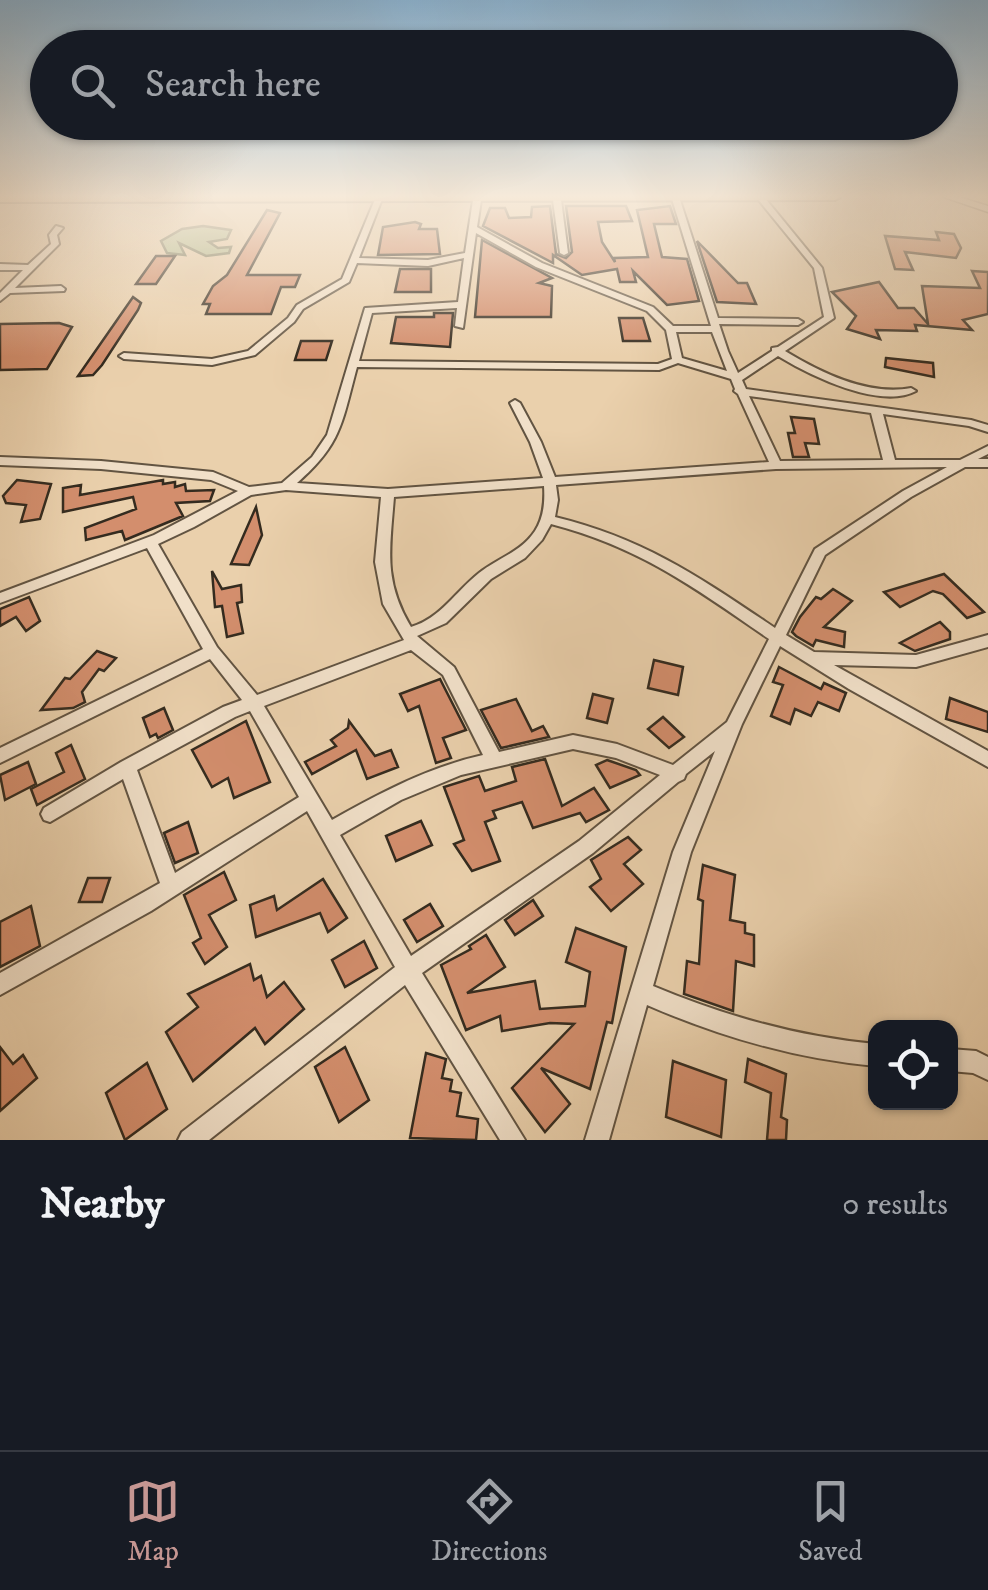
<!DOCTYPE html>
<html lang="en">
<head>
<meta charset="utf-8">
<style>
	body { margin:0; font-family:"IM FELL DW Pica",serif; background:#20242c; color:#f1f3f6 }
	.controls { position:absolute; right:30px; bottom:30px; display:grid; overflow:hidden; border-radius:20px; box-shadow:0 2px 8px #0004 }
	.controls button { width:90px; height:90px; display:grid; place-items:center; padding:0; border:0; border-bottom:2px solid #363941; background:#171b24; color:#f1f3f6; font:50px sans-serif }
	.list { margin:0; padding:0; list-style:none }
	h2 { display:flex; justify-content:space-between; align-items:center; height:130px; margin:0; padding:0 40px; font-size:42px }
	h2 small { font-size:32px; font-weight:400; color:#9ea1a6 }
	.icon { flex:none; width:55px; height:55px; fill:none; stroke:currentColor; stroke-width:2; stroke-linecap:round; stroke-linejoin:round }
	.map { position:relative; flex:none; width:988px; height:1140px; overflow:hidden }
	.search { position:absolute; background:#171b24; box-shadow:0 2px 8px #0004; left:30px; right:30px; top:30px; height:110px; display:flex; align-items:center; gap:25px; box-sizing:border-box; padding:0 35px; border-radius:55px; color:#9ea1a6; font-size:38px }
	.sheet { height:310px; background:#171b24 }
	nav { display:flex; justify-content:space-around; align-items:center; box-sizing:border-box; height:140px; border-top:2px solid #363941; background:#171b24; font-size:28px; color:#9ea1a6 }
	nav a { display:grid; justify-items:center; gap:5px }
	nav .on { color:#c59692 }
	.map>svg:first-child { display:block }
	.green { fill:#b1bc8e; stroke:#727456; stroke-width:2.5 }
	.building { fill:#d38e6d; stroke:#342b1f; stroke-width:2.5 }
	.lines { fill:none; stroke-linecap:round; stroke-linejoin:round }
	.minor-casing { stroke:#625442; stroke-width:4 }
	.tertiary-casing { stroke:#625442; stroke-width:3 }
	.primary-casing { stroke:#342b1f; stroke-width:4 }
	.minor { fill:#f1e0c9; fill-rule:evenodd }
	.tertiary { fill:#f1e0c9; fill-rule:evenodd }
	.primary { fill:#e5b876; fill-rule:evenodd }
</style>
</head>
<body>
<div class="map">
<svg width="988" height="1140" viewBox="0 0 988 1140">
	<rect width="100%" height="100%" fill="#ead0ac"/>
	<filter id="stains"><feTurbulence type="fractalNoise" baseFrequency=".002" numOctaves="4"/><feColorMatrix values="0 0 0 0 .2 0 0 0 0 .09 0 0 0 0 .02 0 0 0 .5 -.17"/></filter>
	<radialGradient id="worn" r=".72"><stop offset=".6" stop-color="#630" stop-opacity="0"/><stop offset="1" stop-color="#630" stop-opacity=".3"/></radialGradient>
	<polygon class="green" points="203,226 231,230 227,239 209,242 218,248 231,247 229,253 206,256 179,243 185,255 167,253 161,241 182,229"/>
	<g class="building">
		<polygon points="550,206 556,254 566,258 572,252 566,206 626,206 632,221 598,222 602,242 615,262 614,258 648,257 637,210 670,206 676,224 654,224 662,257 687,259 699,301 667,305 633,271 636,282 620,282 617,269 582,275 553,255 553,263 483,226 490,208 505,208 509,218 531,217 532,207"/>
		<polygon points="267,210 280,213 247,275 300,275 295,287 281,287 271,314 206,314 210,304 203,304 213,286 227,275"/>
		<polygon points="415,222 421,224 419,229 437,229 440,254 378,255 383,227"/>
		<polygon points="936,232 954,234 961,248 956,258 905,252 913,270 895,269 885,236 939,240"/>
		<polygon points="482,240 552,278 539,283 552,286 551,317 475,317"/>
		<polygon points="697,241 738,283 747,283 756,304 717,302"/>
		<polygon points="156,256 175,256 156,284 136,284"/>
		<polygon points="400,269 431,269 431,292 395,292"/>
		<polygon points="972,271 988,272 988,314 963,320 972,330 915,325 917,331 876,330 880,339 847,329 856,316 832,292 879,282 898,308 914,308 928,324 922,286 980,288"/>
		<polygon points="133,297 141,303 138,310 102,365 93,375 78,376"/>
		<polygon points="434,313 453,313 450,347 391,343 396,317 434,317"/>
		<polygon points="619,318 643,318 650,341 623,341"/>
		<polygon points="59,323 72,327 47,369 0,370 0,324"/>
		<polygon points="301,341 332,341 326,360 295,360"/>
		<polygon points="886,358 933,363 934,377 885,367"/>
		<polygon points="791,417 814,419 819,444 805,443 809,457 793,457 788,433 795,433"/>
		<polygon points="17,480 51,484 40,519 21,522 26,505 6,503 3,496"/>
		<polygon points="163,480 163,484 175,482 175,487 185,484 186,491 214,490 210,501 176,503 183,516 125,540 122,531 86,540 85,528 136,509 133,497 63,512 63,488 81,485 80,495"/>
		<polygon points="256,507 262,535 249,565 231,564"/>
		<polygon points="212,571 222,589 241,585 242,602 237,603 243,633 227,637 222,606 215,607"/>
		<polygon points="944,574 984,612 967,618 943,594 933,591 900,607 884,592"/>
		<polygon points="833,589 852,601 824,627 845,632 844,647 816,640 813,646 796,636 792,632 800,617 816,597 821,599"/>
		<polygon points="29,597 40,621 26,631 16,617 0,626 0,609"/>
		<polygon points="940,622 950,632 950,639 915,651 900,643"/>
		<polygon points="97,651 116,658 104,671 99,669 82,692 85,702 73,708 41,710 65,678 70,679"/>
		<polygon points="654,660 683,667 678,695 648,688"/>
		<polygon points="779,667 821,689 824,683 846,693 839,711 818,702 811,716 795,709 790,724 771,716 783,685 773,682"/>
		<polygon points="440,679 466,730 443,738 451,758 436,763 419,706 408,711 400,694"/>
		<polygon points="593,694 613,699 607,723 587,718"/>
		<polygon points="950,698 988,712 988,732 946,719"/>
		<polygon points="516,699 532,731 543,726 549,737 501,748 481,710"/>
		<polygon points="164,708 173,730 158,738 156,734 150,737 143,718"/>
		<polygon points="663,717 684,737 669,748 648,729"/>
		<polygon points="246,721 270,782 234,798 228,778 212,787 192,750"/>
		<polygon points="349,721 375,756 391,750 398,767 367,779 356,750 312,774 305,762 336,746 331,740 348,728"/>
		<polygon points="71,745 85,779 37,805 31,789 64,772 56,753"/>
		<polygon points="545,759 562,806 594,788 609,810 586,822 580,813 533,828 522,802 493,811 496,818 485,822 500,861 472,871 454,844 464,840 444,787 479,776 485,791 516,781 512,767"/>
		<polygon points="607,760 636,770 640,775 610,788 596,765"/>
		<polygon points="28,762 36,784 5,800 0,775"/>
		<polygon points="421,821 432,845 396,861 386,836"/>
		<polygon points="188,822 198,853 175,863 164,833"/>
		<polygon points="628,837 641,850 624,864 643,884 611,911 590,887 601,879 591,860"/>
		<polygon points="703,865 735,875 730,920 745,923 745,933 754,935 754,966 736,961 733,1011 684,994 687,961 699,964 703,901 698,899"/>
		<polygon points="224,872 236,900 209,915 227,947 205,964 193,943 201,938 184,895"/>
		<polygon points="88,878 110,878 102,902 79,902"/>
		<polygon points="323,879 347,918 328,932 320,913 256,937 250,905 274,896 277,910"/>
		<polygon points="533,900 543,916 515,935 505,920"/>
		<polygon points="430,904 443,926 417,942 404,920"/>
		<polygon points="31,906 40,946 0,967 0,922"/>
		<polygon points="576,928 626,947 612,1023 607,1022 590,1089 541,1068 570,1104 545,1132 512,1088 574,1024 550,1023 502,1031 500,1016 466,1030 441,965 471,949 469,946 486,935 505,967 467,993 535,981 540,1009 585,1006 590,972 566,962"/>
		<polygon points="364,941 377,968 345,987 332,960"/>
		<polygon points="250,964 254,980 261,976 267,997 284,982 304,1009 265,1044 255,1028 193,1081 166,1032 198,1007 188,994"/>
		<polygon points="0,1047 13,1064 23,1055 37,1078 0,1111"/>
		<polygon points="345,1047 369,1100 339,1122 315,1067"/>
		<polygon points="426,1053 446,1059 442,1078 452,1080 450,1091 461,1093 457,1116 478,1119 476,1140 410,1138"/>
		<polygon points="748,1059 786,1074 781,1117 787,1120 786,1140 767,1140 771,1093 745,1082"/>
		<polygon points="673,1061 726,1080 721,1137 666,1117"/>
		<polygon points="147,1063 167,1109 125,1140 106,1093"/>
	</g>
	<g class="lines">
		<defs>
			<g id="minor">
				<path d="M376,197l6,2 -23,59 69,2 37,-7 8,-53 4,-2 4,2 -4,27 65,36 111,44 20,19h38l-39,-127 7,-2 39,121 80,1 5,3 -5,3 -79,-1 9,27 10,22 34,-22v-3l6,-1 46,-30 -10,-49 -57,-70 7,-1 58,71 12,50 -49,33c36,22 83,45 126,37l5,3c-36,19 -105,-15 -138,-35l-36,24 4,9 225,31 17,5v7l-19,-6 -86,-12 12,46h65l28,-14v8l-10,5h10v8h-23l-54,30 -86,58 -39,80 28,17 102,3 72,-20v12l-72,20 -82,-2 154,86v16l-139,-78 -69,-43 -38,78 -51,128 -38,134c72,30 145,51 223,58v22c-80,-7 -155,-29 -229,-61l-38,135h-24l88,-288 42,-101 -29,23 -2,5 -6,3 -85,71 -171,120 103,167h-25l-95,-155 -196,155h-31l4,-8 213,-165 -88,-156 -156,100 -151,84v-22l160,-90 -37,-104 -73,43 -6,-2 -3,-6 3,-6 77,-46 102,-55 19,-7 -32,-41 -210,104v-15l203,-99 -56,-101 -147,55v-10l154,-58 84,-44 -27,-11 -110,-11 -101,-4v-8l101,4 112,11 36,15 33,-4 30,-26 15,-22 38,-127 93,-6 6,-44 -36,8 -71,-3 -8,19 -46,27 -9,13 -39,33 -43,10 -88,-6 -5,-3 5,-3 88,6 36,-8 40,-33 9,-13 45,-26zM476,233l60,34 111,44 19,19 6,29 -14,5 -299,-3 13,-48 85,-5 -2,18 8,2zM676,332h36l15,39 -45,-13zM678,363l53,16 4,10 -1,2 4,3 31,68 -214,15 -14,-35 -21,-39 -5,-3 -5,3 20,39 13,36 -155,11 -91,-6c45,-39 45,-61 60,-116l302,3zM749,396l122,17 12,47 -103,1zM947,467l-44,24 -88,58 -40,79c-76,-51 -130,-89 -220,-111l3,-17 -2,-15 220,-16zM544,486c1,16 0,31 -9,45 -14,21 -37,27 -56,42 -24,19 -38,45 -68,54 -28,-47 -21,-78 -17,-130zM286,490l95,7 -6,65 8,42 21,36 -147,55 -40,-48 -59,-103 36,-17 57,-32zM551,524c89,23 144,64 218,115l-42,83 -54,43 -56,-21 -44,-9 -74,17 -45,-85 -37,-31 29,-13 45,-44 34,-21 17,-18zM411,650l32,25 40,80c-54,12 -103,38 -151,65l-68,-114zM250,711l49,86 -124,76 -38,-103 98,-53zM573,749l43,9 44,17 -81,66 -168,115 -71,-121 61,-35 60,-25z"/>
				<polygon points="557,198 561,200 568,253 564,255 560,253 553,200"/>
				<polygon points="56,226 63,228 57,235 59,244 15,288 61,286 65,289 64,291 10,293 0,301 0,293 23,270 0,270 0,264 28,265 51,244 49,235"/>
				<polygon points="950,1049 976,1051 988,1057 988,1080 973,1073 950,1071"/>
			</g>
			<polygon id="tertiary" points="944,197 959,197 988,206 988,212"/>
			<polygon id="primary" points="0,197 840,197 835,200 0,202"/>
		</defs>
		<use href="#minor" class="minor-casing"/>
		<use href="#tertiary" class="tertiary-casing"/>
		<use href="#primary" class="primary-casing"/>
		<use href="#minor" class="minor"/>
		<use href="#tertiary" class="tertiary"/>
		<use href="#primary" class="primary"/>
	</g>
	<linearGradient id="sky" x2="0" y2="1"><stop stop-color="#8ab4d4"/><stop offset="0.55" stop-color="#f6eada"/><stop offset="1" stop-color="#f6eada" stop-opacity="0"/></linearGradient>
	<rect width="988" height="357" fill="url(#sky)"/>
	<rect width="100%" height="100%" filter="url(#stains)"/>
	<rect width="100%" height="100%" fill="url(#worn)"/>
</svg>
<div class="controls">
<button><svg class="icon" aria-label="locate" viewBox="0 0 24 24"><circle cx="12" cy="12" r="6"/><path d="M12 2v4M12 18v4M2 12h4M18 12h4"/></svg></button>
</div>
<div class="search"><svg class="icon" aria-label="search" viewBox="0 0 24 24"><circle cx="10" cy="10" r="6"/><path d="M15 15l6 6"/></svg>Search here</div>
</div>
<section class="sheet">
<h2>Nearby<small>0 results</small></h2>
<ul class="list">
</ul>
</section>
<nav>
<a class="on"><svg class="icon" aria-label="map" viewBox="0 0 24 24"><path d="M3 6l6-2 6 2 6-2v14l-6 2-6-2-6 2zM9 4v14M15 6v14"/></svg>Map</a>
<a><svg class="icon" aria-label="directions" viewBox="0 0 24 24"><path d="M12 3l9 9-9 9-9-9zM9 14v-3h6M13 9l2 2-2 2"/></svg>Directions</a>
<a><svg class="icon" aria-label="saved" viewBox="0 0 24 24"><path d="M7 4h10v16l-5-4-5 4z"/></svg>Saved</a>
</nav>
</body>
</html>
